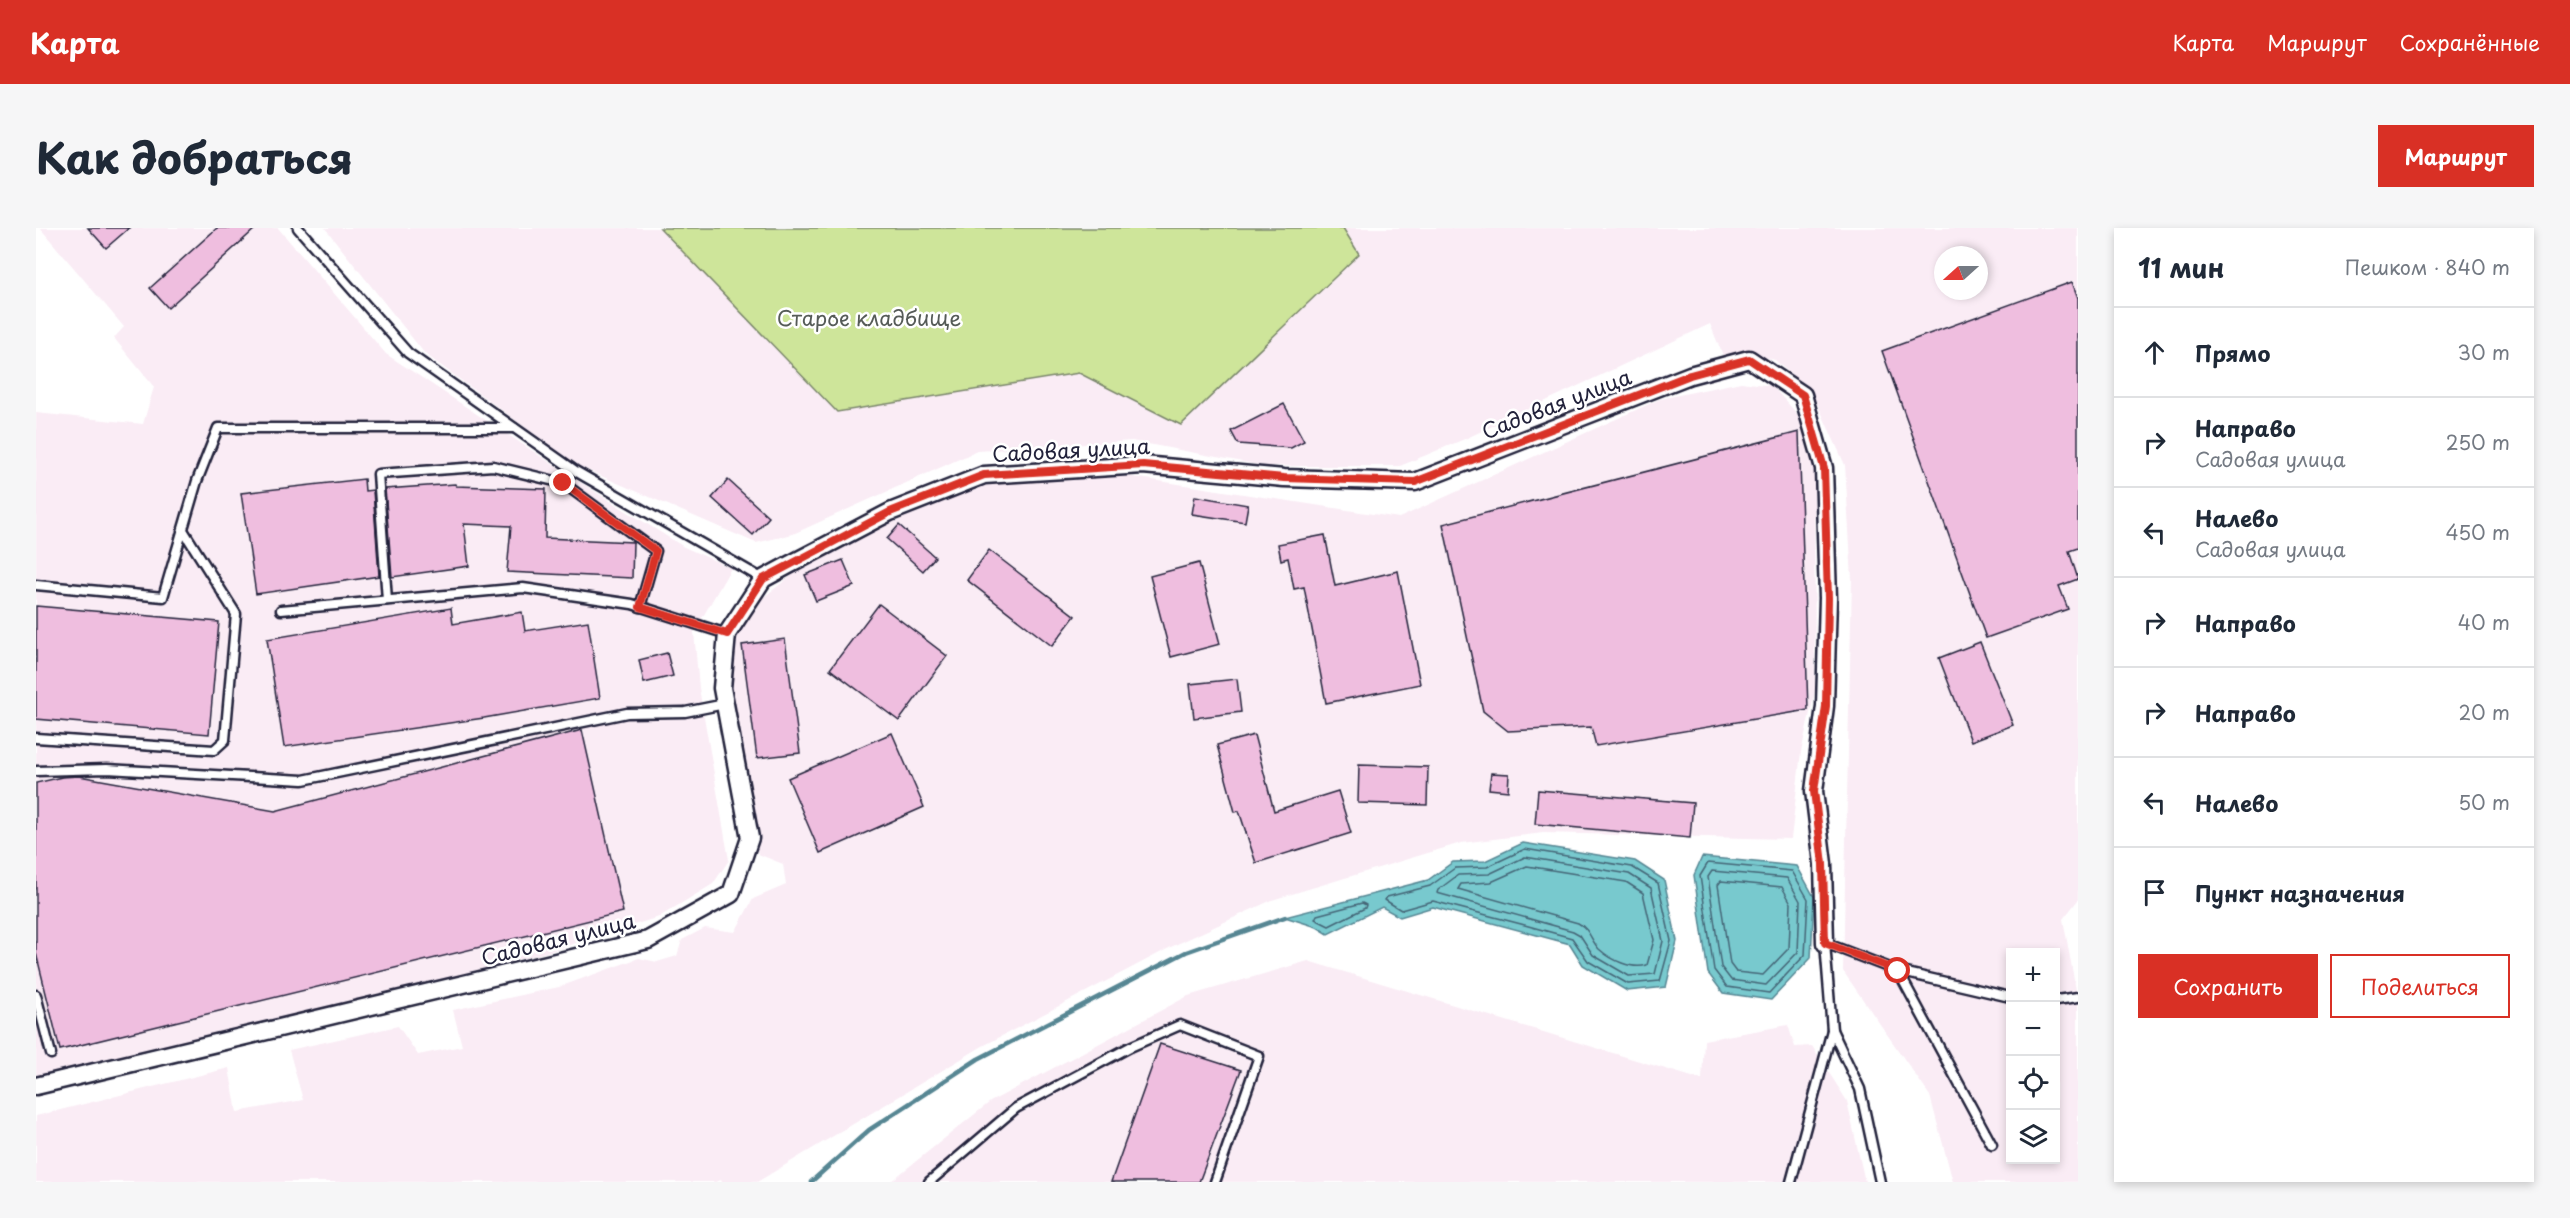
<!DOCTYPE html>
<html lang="ru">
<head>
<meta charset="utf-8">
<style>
	body { margin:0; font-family:"Playpen Sans",sans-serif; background:#f6f6f7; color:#1f2937 }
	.controls { position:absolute; right:18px; bottom:18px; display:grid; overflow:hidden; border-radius:0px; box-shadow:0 3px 9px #0003 }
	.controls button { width:54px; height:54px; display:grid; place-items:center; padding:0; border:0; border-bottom:2px solid #e0e1e3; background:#fff; color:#1f2937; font:30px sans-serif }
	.compass { position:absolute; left:1898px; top:18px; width:54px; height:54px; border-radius:50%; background:#fff; box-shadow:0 3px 9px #0003; rotate:249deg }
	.stop { position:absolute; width:18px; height:18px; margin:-14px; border:4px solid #d93025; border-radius:50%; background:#fff }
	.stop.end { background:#d93025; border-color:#fff; box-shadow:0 2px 6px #0008 }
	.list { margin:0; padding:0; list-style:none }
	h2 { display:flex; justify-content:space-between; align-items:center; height:78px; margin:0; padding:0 24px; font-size:26px }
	h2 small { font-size:20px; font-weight:400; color:#747a83 }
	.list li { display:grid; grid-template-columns:39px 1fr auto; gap:18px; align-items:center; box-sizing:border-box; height:90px; padding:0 24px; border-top:2px solid #e0e1e3 }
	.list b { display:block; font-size:22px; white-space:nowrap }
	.list p { margin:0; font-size:20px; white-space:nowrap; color:#747a83 }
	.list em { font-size:20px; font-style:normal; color:#747a83 }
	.actions { display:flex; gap:12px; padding:18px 24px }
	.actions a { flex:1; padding:14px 0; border:2px solid #d93025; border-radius:0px; text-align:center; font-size:21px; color:#d93025 }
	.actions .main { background:#d93025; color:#fff }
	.icon { flex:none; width:33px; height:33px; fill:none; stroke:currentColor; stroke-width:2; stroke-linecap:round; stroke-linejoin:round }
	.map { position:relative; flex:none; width:2042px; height:954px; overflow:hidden; border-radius:0px }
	header { display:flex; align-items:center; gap:36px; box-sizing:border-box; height:84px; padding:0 30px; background:#d93025; color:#fff }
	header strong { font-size:28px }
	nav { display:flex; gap:33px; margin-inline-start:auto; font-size:21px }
	.intro { display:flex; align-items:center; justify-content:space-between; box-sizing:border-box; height:144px; padding:0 36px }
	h1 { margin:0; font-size:42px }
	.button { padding:15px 27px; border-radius:0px; background:#d93025; color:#fff; font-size:21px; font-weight:700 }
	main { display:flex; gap:36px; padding:0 36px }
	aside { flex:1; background:#fff; border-radius:0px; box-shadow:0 3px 9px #0003 }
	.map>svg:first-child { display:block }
	.built { fill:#faecf5; fill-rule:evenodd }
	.green { fill:#cee59a; stroke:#78846a; stroke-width:1.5 }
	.water { fill:#78c9ce; stroke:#568693; stroke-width:1.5 }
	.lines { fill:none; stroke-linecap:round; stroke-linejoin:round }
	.shore { stroke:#446576; stroke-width:1.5 }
	.stream { stroke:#568693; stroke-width:4.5 }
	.building { fill:#efbedf; stroke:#22223b; stroke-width:1.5 }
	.lane-casing { stroke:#22223b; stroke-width:13 }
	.street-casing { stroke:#22223b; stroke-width:21 }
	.lane { stroke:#fff; stroke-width:8 }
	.street { stroke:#fff; stroke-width:16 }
	.route { stroke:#d93025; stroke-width:8 }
	.labels { text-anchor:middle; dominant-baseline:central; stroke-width:5; stroke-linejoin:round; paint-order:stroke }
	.park-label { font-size:21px; fill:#565c58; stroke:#fff }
	.street-label { font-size:21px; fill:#22223b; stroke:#fff }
</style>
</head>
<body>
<header>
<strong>Карта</strong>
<nav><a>Карта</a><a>Маршрут</a><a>Сохранённые</a></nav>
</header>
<div class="intro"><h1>Как добраться</h1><a class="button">Маршрут</a></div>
<main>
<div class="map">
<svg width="2042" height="954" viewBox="0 0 2042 954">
	<rect width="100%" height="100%" fill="#fff"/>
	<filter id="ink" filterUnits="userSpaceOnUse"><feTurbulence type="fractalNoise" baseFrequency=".0167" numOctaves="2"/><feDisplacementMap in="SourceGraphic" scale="12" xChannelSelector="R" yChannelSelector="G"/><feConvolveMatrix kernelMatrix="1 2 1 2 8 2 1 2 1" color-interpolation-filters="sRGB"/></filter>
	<g filter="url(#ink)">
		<g class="built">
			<polygon points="4,0 242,0 350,126 539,251 648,319 695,340 658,404 663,460 693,632 677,656 623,689 508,725 0,855 0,185 107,196 118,159 78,110 88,99"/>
			<path d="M289,0h335l177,184 242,-39 102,52 177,-171 -15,-26h735v672l-15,19 15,82v181h-125l-23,-86 -87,-125 9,-392 -7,-114 -32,-71 -38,-34 -21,-6 -30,4 -14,-34 -243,114 -67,28h-136l-132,-25 -155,10 -184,83 -37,9 -178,-77 -153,-112zM1907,27h36v36h-36zM1974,724h46v208h-46z"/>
			<polygon points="1705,154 1736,158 1764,189 1778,226 1779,463 1765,524 1755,611 1507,605 1425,615 1236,672 1137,718 945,819 721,954 686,954 685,952 679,954 0,954 0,888 193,840 201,884 267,872 253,822 362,798 382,827 426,818 417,782 523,759 603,730 621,734 641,728 646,712 669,700 699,704 717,671 750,657 747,636 722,626 682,433 697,393 760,344 844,298 964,251 1084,247 1363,290 1624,171"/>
			<polygon points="1272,733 1666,852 1668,812 1752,797 1759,819 1776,818 1811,873 1829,954 854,954 954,874 1152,768"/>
		</g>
		<polygon class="green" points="624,0 1307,0 1323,26 1145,197 1043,145 801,184"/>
		<g class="water">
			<polygon points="1487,615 1599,633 1628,652 1641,713 1630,759 1591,763 1547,737 1534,716 1397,679 1364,689 1346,679 1292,706 1281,699 1249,689 1392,652 1417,634 1449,633"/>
			<polygon points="1666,629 1761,638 1778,669 1775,730 1735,772 1687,765 1672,745 1658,647"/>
		</g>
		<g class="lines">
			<g class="shore">
				<polygon points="1489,621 1596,639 1622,655 1635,713 1624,753 1592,756 1552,733 1536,710 1485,696 1397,673 1365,682 1349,672 1351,669 1394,658 1419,640 1451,639"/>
				<polygon points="1489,629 1593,646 1615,660 1627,713 1619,746 1593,748 1557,727 1544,707 1537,703 1401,665 1402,662 1422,647 1453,646"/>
				<polygon points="1672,635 1756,643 1772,671 1769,727 1733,765 1691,759 1678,742 1664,648"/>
				<path d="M1491,638l99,16 17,11 11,47 -7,25c-15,5 -36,-5 -48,-16 -8,-8 -9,-20 -21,-26l-120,-34 3,-5 30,-2z"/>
				<polygon points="1676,643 1751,650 1764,673 1762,724 1730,757 1695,752 1685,739 1672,649"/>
				<polygon points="1685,653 1746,659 1755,675 1753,720 1727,747 1700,744 1694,736 1682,657"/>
				<polygon points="1326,675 1330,677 1329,680 1293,698 1279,691 1281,687"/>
			</g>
			<polyline class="stream" points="775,954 833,902 942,831 1150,724 1249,689"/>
		</g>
		<g class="building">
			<polygon points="52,0 93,0 70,20"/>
			<polygon points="181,0 220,0 132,80 114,60"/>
			<polygon points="2036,54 2042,70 2042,320 2033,323 2042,351 2023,358 2032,381 1950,410 1846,123"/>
			<polygon points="1248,176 1268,213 1255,220 1202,216 1195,203"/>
			<polygon points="1763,204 1772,482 1560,518 1555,499 1472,503 1447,483 1407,296"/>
			<polygon points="328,251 329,263 337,262 343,348 220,366 205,265"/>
			<polygon points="692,252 733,289 717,307 676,270"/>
			<polygon points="419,256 420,258 510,261 509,310 597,314 596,350 471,344 475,298 428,296 433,338 356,349 349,261"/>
			<polygon points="1159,268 1212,277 1209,294 1156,286"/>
			<polygon points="863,297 899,329 887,343 851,311"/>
			<polygon points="1289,307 1299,358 1362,343 1384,456 1290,475 1268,359 1258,361 1252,330 1245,332 1242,316"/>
			<polygon points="953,322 1039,388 1016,418 931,352"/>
			<polygon points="807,332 818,358 780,373 769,347"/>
			<polygon points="1163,335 1184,416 1135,429 1114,348"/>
			<polygon points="843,376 911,428 863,493 794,441"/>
			<polygon points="0,378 183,394 173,506 0,491"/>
			<polygon points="415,380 417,396 486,384 489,403 552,393 564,470 448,490 248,519 231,411"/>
			<polygon points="749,411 764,525 721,530 706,417"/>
			<polygon points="1944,414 1977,497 1935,513 1903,430"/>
			<polygon points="631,425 637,448 608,455 603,432"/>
			<polygon points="1201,451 1205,484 1158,490 1154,456"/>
			<polygon points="546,502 587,684 24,822 0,725 0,555 26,549 43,548 239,583"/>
			<polygon points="856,505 888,579 784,625 752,550"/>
			<polygon points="1218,507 1238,583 1302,563 1315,605 1220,635 1203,583 1199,584 1181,517"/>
			<polygon points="1323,537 1392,539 1391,577 1322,575"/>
			<polygon points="1455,545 1473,546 1472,563 1453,561"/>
			<polygon points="1502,562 1657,575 1654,610 1499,596"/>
			<polygon points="1124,816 1205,842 1163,954 1075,954"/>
		</g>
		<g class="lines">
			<defs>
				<g id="lane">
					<polyline points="262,0 372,125 541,244 727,351"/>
					<polyline points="0,357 127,369 161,253 182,200 478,200"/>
					<polyline points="351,372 342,246 457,238 527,255 620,323 604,379"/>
					<polyline points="245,382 487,360 596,376 691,406"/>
					<polyline points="0,510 178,522 189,512 200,386 147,302"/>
					<polyline points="0,543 71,541 267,552 591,485 649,484 689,476"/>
					<polyline points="1862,743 1956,917"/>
					<polyline points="0,767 15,826"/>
					<polyline points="2020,772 2042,769"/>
					<polyline points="893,954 980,880 1094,819 1144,797 1223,828 1179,954"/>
					<polyline points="1755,954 1796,802"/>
					<polyline points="1844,954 1824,861 1796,802 1789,715 1862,743 1974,769"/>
				</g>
				<polyline id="street" points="0,858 612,712 695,666 714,610 686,460 691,406 727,351 751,338 854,284 948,247 1107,237 1248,250 1379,254 1654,147 1713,131 1767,167 1788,240 1792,370 1789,478 1778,563 1787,636 1789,715"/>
			</defs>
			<use href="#lane" class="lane-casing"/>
			<use href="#street" class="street-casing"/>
			<use href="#lane" class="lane"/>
			<use href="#street" class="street"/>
		</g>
	</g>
	<g class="lines" filter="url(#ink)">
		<polyline class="route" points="527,255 620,323 604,379 691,406 727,351 854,284 948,247 1107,237 1248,250 1379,254 1654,147 1713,131 1767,167 1788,240 1792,370 1790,478 1778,563 1787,636 1789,715 1862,743"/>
	</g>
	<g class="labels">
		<g class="park-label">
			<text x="833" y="89">Старое кладбище</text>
		</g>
		<g class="street-label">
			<text transform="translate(1520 175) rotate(-21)">Садовая улица</text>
			<text transform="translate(1035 221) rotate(-3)">Садовая улица</text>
			<text transform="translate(522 710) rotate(-14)">Садовая улица</text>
		</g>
	</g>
</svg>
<div class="controls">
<button>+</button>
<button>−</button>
<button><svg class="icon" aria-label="locate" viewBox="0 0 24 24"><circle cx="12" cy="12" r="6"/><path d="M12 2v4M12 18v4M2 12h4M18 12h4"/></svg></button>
<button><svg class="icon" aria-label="layers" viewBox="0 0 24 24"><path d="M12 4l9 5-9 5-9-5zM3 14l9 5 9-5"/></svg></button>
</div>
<svg class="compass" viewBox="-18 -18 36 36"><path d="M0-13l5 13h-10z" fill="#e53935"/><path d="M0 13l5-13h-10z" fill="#747a83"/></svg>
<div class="stop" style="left:1862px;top:743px"></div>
<div class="stop end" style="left:527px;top:255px"></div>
</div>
<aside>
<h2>11 мин<small>Пешком · 840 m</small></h2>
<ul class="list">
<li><svg class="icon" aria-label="ahead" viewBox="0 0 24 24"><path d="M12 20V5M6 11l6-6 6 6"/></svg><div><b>Прямо</b></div><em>30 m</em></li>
<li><svg class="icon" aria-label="right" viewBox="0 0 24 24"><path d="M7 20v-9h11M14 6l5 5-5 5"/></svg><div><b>Направо</b><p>Садовая улица</p></div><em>250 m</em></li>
<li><svg class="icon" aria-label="left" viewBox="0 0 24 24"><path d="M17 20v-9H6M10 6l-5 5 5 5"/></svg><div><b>Налево</b><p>Садовая улица</p></div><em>450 m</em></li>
<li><svg class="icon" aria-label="right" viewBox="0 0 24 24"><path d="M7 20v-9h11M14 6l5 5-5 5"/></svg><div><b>Направо</b></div><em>40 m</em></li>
<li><svg class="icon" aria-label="right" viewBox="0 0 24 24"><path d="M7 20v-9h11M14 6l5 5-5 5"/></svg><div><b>Направо</b></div><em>20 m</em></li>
<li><svg class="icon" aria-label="left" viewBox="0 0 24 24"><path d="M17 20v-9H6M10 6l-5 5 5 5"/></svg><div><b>Налево</b></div><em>50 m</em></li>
<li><svg class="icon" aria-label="arrive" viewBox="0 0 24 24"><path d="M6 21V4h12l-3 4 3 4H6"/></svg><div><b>Пункт назначения</b></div></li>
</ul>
<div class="actions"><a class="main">Сохранить</a><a>Поделиться</a></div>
</aside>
</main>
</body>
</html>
